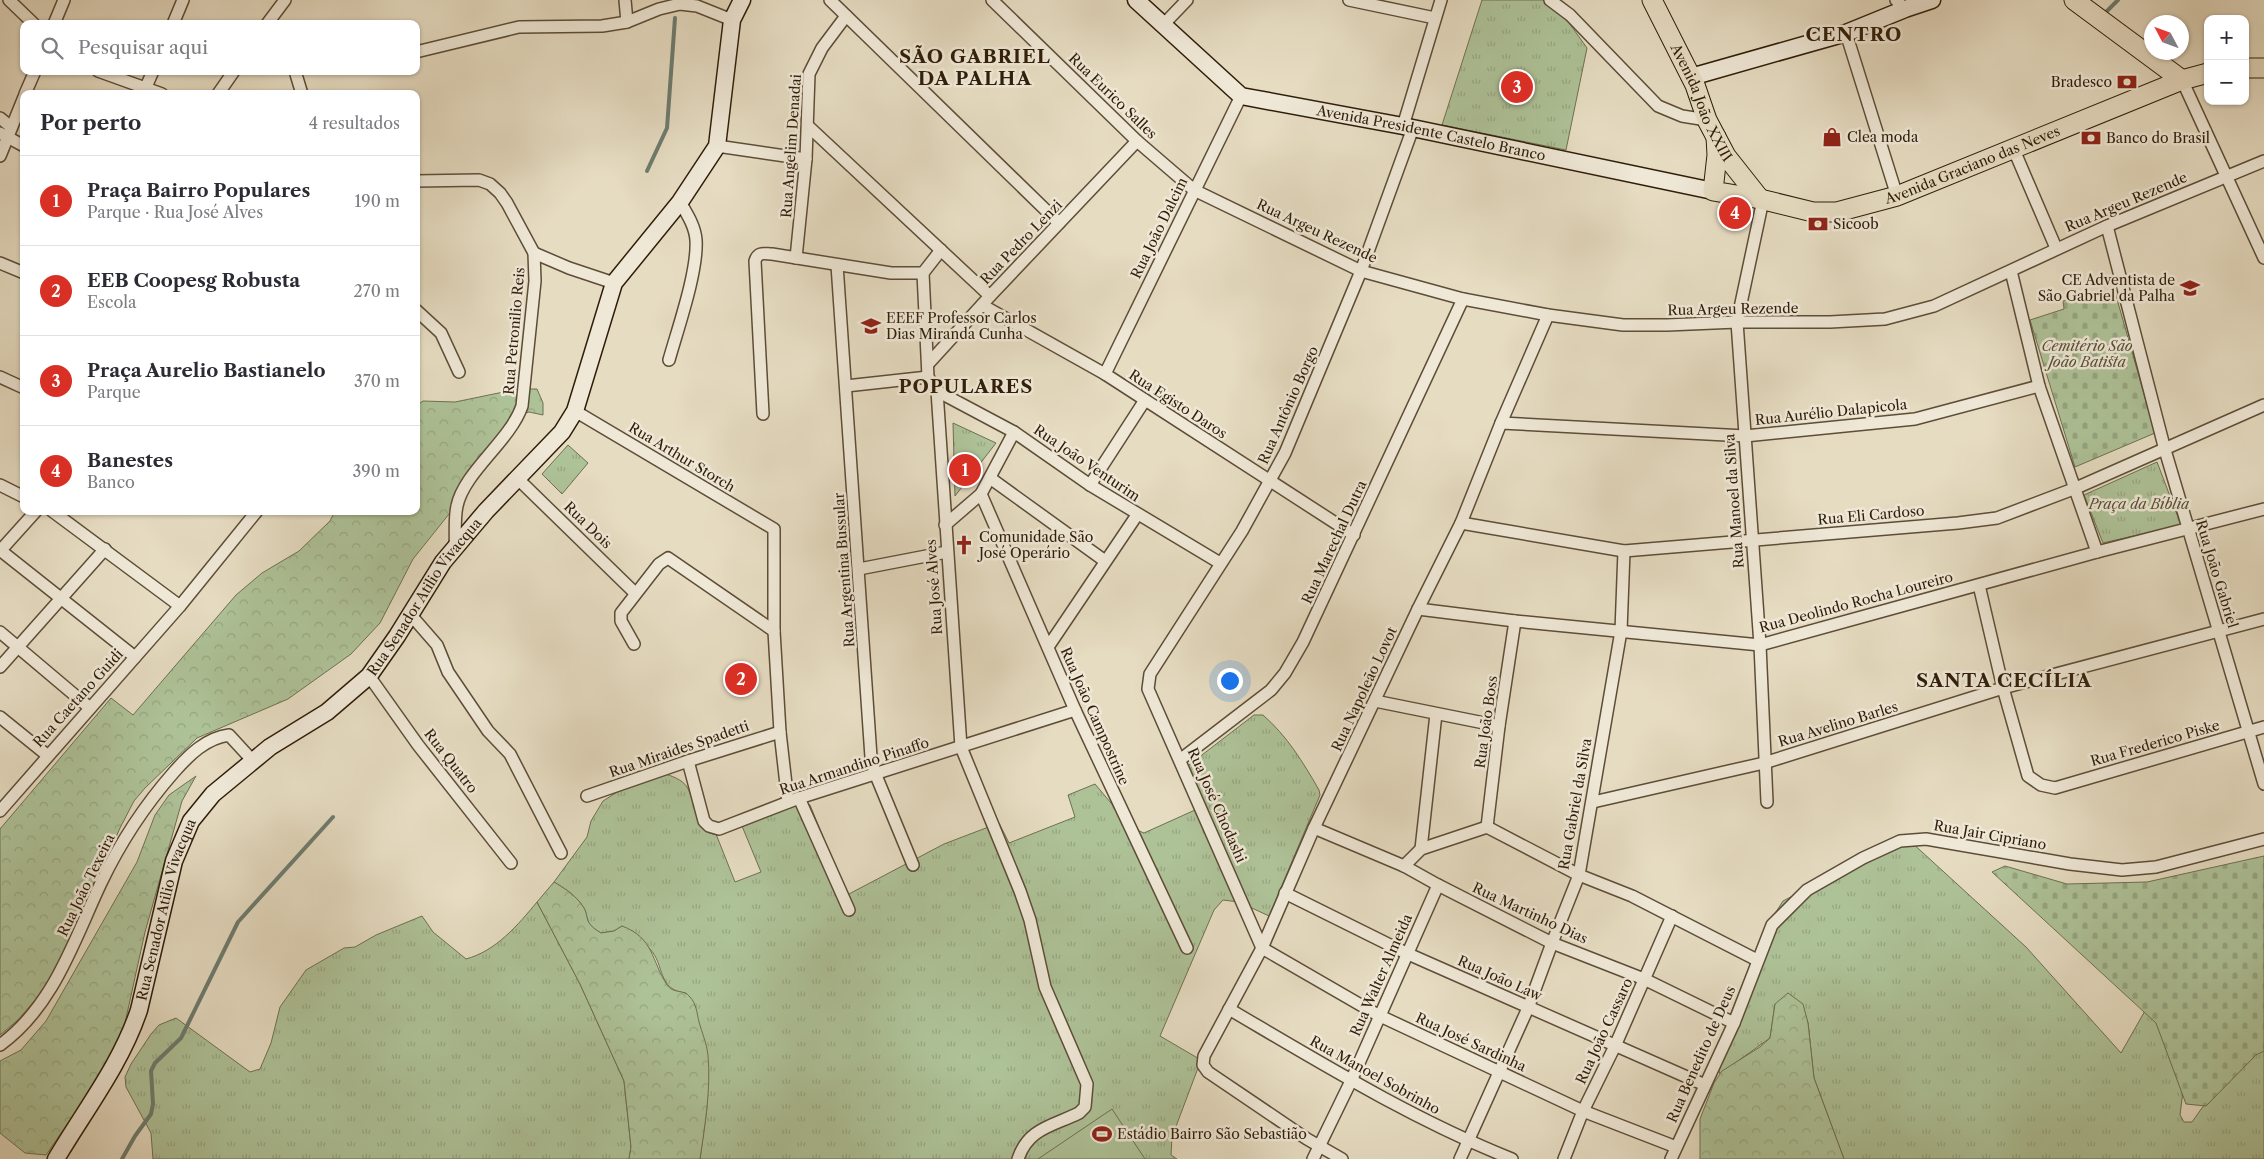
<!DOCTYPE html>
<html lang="pt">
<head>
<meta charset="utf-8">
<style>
	body { margin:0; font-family:"Libre Caslon Text",serif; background:#f2f2f3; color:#2b2b33 }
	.controls { position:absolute; right:15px; top:15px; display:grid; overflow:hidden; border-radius:10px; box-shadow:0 1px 4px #0004 }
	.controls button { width:45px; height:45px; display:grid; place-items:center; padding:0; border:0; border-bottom:1px solid #e1e1e2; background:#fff; color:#2b2b33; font:25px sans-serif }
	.compass { position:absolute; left:2144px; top:15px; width:45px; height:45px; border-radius:50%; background:#fff; box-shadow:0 1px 4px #0004; rotate:311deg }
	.you { position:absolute; left:1229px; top:680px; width:18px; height:18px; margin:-12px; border:4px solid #fff; border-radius:50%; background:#1a73e8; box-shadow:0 0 0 8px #1a73e833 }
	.badge { display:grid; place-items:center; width:32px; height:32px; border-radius:50%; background:#d93025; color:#fff; font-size:16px; font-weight:700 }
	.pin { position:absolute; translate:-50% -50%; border:2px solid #fff; box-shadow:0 1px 5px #0006 }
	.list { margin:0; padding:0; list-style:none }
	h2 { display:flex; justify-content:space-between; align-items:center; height:65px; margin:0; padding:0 20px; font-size:21px }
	h2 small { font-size:16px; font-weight:400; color:#7c7c81 }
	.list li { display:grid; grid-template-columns:32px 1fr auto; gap:15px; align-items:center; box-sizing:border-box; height:90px; padding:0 20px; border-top:1px solid #e1e1e2 }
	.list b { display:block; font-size:19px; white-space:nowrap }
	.list p { margin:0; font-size:16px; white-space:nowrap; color:#7c7c81 }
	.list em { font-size:16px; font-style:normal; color:#7c7c81 }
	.icon { flex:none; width:28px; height:28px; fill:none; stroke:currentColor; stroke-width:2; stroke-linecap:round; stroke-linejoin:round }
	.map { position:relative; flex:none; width:2264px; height:1159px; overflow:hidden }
	.search { position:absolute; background:#fff; box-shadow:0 1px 4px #0004; left:20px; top:20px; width:400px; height:55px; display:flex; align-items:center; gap:12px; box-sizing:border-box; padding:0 18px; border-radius:10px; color:#7c7c81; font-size:19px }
	.panel { position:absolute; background:#fff; box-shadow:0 1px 4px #0004; left:20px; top:90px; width:400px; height:425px; border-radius:10px }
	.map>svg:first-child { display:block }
	.grass { fill:url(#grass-tufts); stroke:#6e7050 }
	.forest { fill:url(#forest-crowns); stroke:#6e7050 }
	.cemetery { fill:url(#cemetery-stones); stroke:#6e7050 }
	.pitch { fill:#aec298; stroke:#6e7050 }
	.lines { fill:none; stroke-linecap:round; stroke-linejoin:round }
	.stream { stroke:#6d7c70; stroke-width:4 }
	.street-casing { stroke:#5d4d37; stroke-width:14 }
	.secondary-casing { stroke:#2f1d09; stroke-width:19 }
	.primary-casing { stroke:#2f1d09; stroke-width:21 }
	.street { stroke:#efe8d7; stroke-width:11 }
	.secondary { stroke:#efe8d7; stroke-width:16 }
	.primary { stroke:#e6dcc2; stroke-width:19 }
	.labels { text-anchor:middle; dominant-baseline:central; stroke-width:5; stroke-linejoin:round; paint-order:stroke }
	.poi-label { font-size:14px; fill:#2f1d09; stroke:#efe8d7; text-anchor:start }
	.street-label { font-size:14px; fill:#2f1d09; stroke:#efe8d7 }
	.park-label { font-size:14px; font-style:italic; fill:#554f34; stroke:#efe8d7 }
	.district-label { font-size:19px; font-weight:bold; letter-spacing:1px; fill:#2f1d09; stroke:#efe8d7 }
</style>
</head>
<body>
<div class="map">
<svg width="2264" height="1159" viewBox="0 0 2264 1159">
	<defs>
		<pattern id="grass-tufts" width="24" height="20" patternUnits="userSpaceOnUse" patternTransform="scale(1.25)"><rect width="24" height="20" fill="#aec298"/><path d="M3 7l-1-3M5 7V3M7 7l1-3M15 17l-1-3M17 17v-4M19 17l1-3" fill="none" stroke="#96a682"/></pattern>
		<pattern id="forest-crowns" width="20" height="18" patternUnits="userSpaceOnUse" patternTransform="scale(1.25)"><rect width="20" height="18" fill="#aec298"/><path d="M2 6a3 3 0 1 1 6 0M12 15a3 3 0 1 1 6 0" fill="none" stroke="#96a682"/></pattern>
		<pattern id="cemetery-stones" width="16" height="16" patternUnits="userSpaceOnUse" patternTransform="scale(1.25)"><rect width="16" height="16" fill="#aec298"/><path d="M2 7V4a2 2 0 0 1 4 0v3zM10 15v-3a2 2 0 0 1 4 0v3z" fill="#96a682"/></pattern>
	</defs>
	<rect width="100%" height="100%" fill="#e6dcc2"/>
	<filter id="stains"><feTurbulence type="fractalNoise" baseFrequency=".004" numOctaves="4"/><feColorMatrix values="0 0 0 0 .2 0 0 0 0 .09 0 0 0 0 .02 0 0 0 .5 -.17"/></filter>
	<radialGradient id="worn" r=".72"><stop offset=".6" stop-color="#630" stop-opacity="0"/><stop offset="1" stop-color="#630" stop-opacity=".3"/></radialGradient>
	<g class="grass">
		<polygon points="1482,0 1545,0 1567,20 1587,48 1566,150 1442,125"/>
		<polygon points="953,423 996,443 955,496"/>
		<polygon points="568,445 588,463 562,494 542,474"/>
		<polygon points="2157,462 2181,525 2103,543 2084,495"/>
		<path d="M1254,715h9c24,21 40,47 56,75l1,5 -51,121 -30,-14 -16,-2 -9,10 -54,126 41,24 -29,77 -1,18 6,4h-477l7,-52 -12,-101 -9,-13c-29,-3 -21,-28 -36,-44 -8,-8 -19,-15 -28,-23l-8,5 -13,2c-20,-12 -10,-15 -19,-28 -7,-10 -18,-17 -28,-23l33,-45 4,-16 12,-20 19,-12 41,-16c8,3 19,6 24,14 8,13 9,48 29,47l19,48 26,-10 -19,-46 61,-26 7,5 37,90 97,-51 55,-21 10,20 66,-26 -7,-22 27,-11 37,44 12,5 51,-23 -10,-42z"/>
		<polygon points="1910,841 2026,947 2121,1053 2158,988 2186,1067 2180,1115 2184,1122 2192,1122 2219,1084 2264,1041 2264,1159 1844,1159 1814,1078 1808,1023 1802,1004 1775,1004 1770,1038 1720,1074 1714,1056 1763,932 1783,901 1840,871"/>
		<path d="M537,902l43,82 44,97 7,66 -2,12h-476l-2,-26 -25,-46 -1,-10 6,-13 20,-30 8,-9 17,-7 74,54 10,-3 11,-26 9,-36 26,-37 38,-22 11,-1 21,-12 46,-19 11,16 33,27c30,-8 52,-34 71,-57z"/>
	</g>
	<g class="forest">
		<polygon points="518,389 537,389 543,403 543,415 529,412 522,414 510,438 413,559 380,623 351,654 288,699 197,738 145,788 134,801 120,828 74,933 48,985 18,1020 0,1035 0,829 111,698 133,715 236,595 262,573 299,551 330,521 335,511 416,511 416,406 423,401 455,402"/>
		<polygon points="196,776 182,801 145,932 125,1023 102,1074 46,1155 25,1153 0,1133 0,1061 21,1050 46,1021 137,862 155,815 169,795"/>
		<path d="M554,882c10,6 21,13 28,23 9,12 -1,16 19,28l13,-2 8,-5c32,12 29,34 45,59 6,9 17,4 23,12 6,6 7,16 9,25 3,11 8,22 9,33 3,34 -3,70 -8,104h-71l2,-12 -7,-66 -44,-97 -43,-82z"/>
		<polygon points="1788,993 1803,1004 1808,1023 1814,1078 1844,1159 1700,1159 1700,1119 1714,1083 1722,1071 1760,1047 1770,1038 1775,1004"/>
	</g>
	<g class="cemetery">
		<polygon points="2115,292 2155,433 2075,467 2030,320 2064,309 2063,301"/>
		<polygon points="2264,856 2264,1051 2256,1055 2206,1106 2186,1104 2156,1023 1992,872 2005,866 2067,884 2147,882"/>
	</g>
	<polygon class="pitch" points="1112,1109 1145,1159 1038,1159"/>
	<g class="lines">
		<g class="stream">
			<polyline points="2104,14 2118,0"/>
			<polyline points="647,171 667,128 675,18"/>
			<polyline points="122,1159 135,1136 151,1114 153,1104 151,1071 155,1063 181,1038 238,922 333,817"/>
		</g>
		<defs>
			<g id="street">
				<polyline points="9,0 34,24"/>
				<polyline points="625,0 627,22"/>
				<polyline points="830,0 1059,223"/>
				<polyline points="992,0 1137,141 1194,190 1361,271 1463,299 1548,315 1623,325 1667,325 1737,322 1830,322 1885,319 1934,306 2107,226 2264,161"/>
				<polyline points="1349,0 1435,18"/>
				<polyline points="1550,0 1570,15 1658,106 1682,116 1707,120"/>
				<polyline points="1896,0 1905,9"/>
				<polyline points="54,24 64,0"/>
				<polyline points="173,24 183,0"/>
				<polyline points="267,24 285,0"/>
				<polyline points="1163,25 1187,0"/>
				<polyline points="1846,33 1897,196"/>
				<polyline points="420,51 519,27 602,26 627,22 659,9 680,4 697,6 732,20"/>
				<polyline points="98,71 162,94"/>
				<polyline points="295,71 302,94"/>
				<polyline points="2182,80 2264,258"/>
				<polyline points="146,87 153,71"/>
				<polyline points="25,94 35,71"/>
				<polyline points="218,94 234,71"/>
				<polyline points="0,118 11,127"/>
				<polyline points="808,126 990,296"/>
				<polyline points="1403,126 1441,0"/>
				<polyline points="1413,128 1361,271 1285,453 1242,531 1150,674 1148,689 1262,948 1378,1015 1583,1111 1676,1147"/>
				<polyline points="0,133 24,146"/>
				<polyline points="717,146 806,159"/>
				<polyline points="2014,150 2056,248"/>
				<polyline points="0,156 24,97"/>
				<path d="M416,181l63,-1 11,4 10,9 7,10 27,50 1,28 -13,125c-12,35 -58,66 -65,100 -3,13 -1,29 -2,42"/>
				<polyline points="1763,200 1737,322 1760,645 1767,802"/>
				<polyline points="2107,226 2165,450 2264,784"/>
				<polyline points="534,253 569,268 614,283"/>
				<polyline points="796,258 806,159 809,74 822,48 846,16"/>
				<polyline points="0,263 24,273"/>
				<polyline points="837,265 871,757 875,773 913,865"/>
				<polyline points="2011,271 2039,386 2097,552"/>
				<path d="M923,273l5,104 9,14 24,356 59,144 10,29 15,67 42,97 -2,23 -6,6c-26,13 -51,15 -61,46"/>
				<polyline points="982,305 1105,374 1354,535"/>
				<polyline points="416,310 441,333 459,372"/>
				<path d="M669,360c9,-32 29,-89 27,-120 -1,-14 -9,-26 -16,-38"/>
				<polyline points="928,364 990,296 1137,141"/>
				<polyline points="1105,374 1241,96"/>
				<polyline points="0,377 24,388"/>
				<polyline points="846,386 928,377"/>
				<polyline points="937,391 1014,432 1090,485 1220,563"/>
				<polyline points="575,411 774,529 774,631 780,732 788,802"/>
				<path d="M763,414l-8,-153c3,-10 10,-7 17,-7l119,19h32l18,-23"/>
				<polyline points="1501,423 1745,436 1915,419 2039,386"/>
				<polyline points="990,478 1105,561"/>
				<polyline points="519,480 635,593"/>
				<polyline points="0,485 24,497"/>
				<polyline points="1090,485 1145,400"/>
				<polyline points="981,494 1075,710 1187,948"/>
				<polyline points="52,511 180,606"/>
				<polyline points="1461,523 1624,551 1958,523 1997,518 2076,488 2264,405"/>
				<polyline points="945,525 981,494 1014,432"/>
				<polyline points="0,550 135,657"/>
				<polyline points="0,551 36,511"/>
				<polyline points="859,569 947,552"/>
				<polyline points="1979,585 2003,688 2028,776 2041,785 2055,788 2264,727"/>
				<polyline points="1418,609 1515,621 1760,645 2097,552 2264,509"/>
				<polyline points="410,614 437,645 448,672 488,731 510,754 561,853"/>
				<polyline points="0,632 90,708"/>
				<polyline points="634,644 621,621 621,613 659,564 668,558 774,631"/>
				<polyline points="1048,647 1137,515"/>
				<polyline points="0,667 105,549"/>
				<polyline points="369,676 418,745 511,863"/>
				<polyline points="1375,701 1499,726"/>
				<polyline points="0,717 47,755"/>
				<polyline points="1181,759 1271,690 1285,673 1303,642 1463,299"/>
				<polyline points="688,761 704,821 709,826 719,829 799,798 1075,710"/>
				<polyline points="587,796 688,761 780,732"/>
				<polyline points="799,798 849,910"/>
				<polyline points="1593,802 1764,763 2003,688 2264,619"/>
				<polyline points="0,811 180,606 257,511"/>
				<polyline points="1487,827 1499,726 1515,621"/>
				<polyline points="1314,828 1404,866 1438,885 1552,943 1644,979 1734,1023"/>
				<polyline points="1421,849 1436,714"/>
				<polyline points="1404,866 1421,849 1487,827 1579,875 1632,896 1757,960"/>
				<polyline points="1285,893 1406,953 1705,1085"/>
				<path d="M1229,1009c92,54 183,110 283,150"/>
				<path d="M0,1045c54,-39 74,-105 101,-162 19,-40 44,-78 73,-111 15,-17 32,-34 55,-37l24,26"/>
				<polyline points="1313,1159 1351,1081 1438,885"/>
				<polyline points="1342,1159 1307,1139 1208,1072 1203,1065 1204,1056 1262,948 1314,828 1418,609 1461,523 1501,423 1548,315"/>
				<polyline points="1460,1159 1528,1008 1552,943 1579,875 1621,631 1624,551"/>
				<polyline points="1564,1159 1583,1111 1615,1046 1672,916"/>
				<polyline points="1671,1159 1734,1023 1772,925 1807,890 1863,858 1900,841 1926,839 2070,864 2122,870 2156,867 2264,839"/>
			</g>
			<g id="secondary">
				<path id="s1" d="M1136,0l105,96 162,30 310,65"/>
				<polyline points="1691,77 1846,33 1905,9 1932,0"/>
				<path id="s2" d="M56,1159c29,-49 65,-95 83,-149l35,-149 17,-40 22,-27 57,-47 57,-35 42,-36 28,-40 46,-74 43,-51 76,-79 13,-21 39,-128 66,-81 37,-56 15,-126 10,-20"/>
			</g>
			<g id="primary">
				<path id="s3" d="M1652,0l43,85 12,35 19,36 34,43"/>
				<polyline points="2074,0 2182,80"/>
				<polyline points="2245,68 2264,68"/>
				<path id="s4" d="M1716,137l1,18 -4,36 47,8 53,13h24l60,-16 285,-116 26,-7"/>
			</g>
		</defs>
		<use href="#street" class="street-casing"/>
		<use href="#secondary" class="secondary-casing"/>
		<use href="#primary" class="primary-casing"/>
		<use href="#street" class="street"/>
		<use href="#secondary" class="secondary"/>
		<use href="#primary" class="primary"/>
	</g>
	<defs>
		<symbol id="bank-bare" viewBox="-9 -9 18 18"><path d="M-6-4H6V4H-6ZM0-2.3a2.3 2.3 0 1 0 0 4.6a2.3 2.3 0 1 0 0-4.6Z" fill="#8f2418" stroke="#efe8d7" stroke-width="2.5" paint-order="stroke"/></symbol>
		<symbol id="shop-bare" viewBox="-9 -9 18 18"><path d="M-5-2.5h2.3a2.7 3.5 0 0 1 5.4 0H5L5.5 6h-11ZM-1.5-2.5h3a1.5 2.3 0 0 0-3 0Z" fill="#8f2418" stroke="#efe8d7" stroke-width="2.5" paint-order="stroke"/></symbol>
		<symbol id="school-bare" viewBox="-9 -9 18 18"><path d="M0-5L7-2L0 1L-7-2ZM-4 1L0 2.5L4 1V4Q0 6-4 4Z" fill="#8f2418" stroke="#efe8d7" stroke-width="2.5" paint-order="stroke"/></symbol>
		<symbol id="church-bare" viewBox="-9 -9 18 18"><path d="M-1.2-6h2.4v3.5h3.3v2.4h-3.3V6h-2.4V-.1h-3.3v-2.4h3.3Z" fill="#8f2418" stroke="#efe8d7" stroke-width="2.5" paint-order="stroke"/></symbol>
		<symbol id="stadium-bare" viewBox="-9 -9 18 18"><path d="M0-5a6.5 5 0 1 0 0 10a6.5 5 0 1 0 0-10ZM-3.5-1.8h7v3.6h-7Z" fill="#8f2418" stroke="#efe8d7" stroke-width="2.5" paint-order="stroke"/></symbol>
	</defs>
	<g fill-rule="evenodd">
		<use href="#bank-bare" x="2113" y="68" width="28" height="28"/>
		<use href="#shop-bare" x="1818" y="123" width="28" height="28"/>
		<use href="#bank-bare" x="2077" y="124" width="28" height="28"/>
		<use href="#bank-bare" x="1804" y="210" width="28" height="28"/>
		<use href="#school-bare" x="2176" y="274" width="28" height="28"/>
		<use href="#school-bare" x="857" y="312" width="28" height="28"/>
		<use href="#church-bare" x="950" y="531" width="28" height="28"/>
		<use href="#stadium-bare" x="1088" y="1120" width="28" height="28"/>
	</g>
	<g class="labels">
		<g class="poi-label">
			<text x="2112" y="82" text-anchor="end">Bradesco</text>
			<text x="1847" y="137">Clea moda</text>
			<text x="2106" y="138">Banco do Brasil</text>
			<text x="1833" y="224">Sicoob</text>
			<text x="2175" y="280" text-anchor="end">CE Adventista de<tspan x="2175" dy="16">São Gabriel da Palha</tspan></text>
			<text x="886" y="318">EEEF Professor Carlos<tspan x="886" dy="16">Dias Miranda Cunha</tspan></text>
			<text x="979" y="537">Comunidade São<tspan x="979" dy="16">José Operário</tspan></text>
			<text x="1117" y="1134">Estádio Bairro São Sebastião</text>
		</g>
		<g class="street-label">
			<text transform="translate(1113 96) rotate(44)">Rua Eurico Salles</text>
			<text stroke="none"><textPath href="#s3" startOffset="114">Avenida João XXIII</textPath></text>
			<text stroke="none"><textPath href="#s1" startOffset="336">Avenida Presidente Castelo Branco</textPath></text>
			<text transform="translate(791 146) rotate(-86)">Rua Angelim Denadai</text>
			<text stroke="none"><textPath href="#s4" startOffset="324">Avenida Graciano das Neves</textPath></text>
			<text transform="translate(2126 202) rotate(-23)">Rua Argeu Rezende</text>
			<text transform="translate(1159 228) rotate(-64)">Rua João Dalcim</text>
			<text transform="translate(1317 231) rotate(25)">Rua Argeu Rezende</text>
			<text transform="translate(1021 242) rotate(-46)">Rua Pedro Lenzi</text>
			<text transform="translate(1733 309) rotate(-1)">Rua Argeu Rezende</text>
			<text transform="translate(514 331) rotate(-85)">Rua Petronilio Reis</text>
			<text transform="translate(1178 404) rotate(33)">Rua Egisto Daros</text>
			<text transform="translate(1288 405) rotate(-66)">Rua Antônio Borgo</text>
			<text transform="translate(1831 412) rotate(-6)">Rua Aurélio Dalapicola</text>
			<text transform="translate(682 457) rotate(31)">Rua Arthur Storch</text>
			<text transform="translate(1087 463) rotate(34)">Rua João Venturim</text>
			<text transform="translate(1734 501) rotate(-94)">Rua Manoel da Silva</text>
			<text transform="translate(1871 515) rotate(-5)">Rua Eli Cardoso</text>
			<text transform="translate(588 525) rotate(44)">Rua Dois</text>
			<text transform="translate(1334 542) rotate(-65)">Rua Marechal Dutra</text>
			<text transform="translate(844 570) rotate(-94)">Rua Argentina Bussular</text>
			<text transform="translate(2217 574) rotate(73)">Rua João Gabriel</text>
			<text transform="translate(934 587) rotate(-94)">Rua José Alves</text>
			<text stroke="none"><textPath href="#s2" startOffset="695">Rua Senador Atilio Vivacqua</textPath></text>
			<text transform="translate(1856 602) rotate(-15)">Rua Deolindo Rocha Loureiro</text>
			<text transform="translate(1364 689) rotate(-65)">Rua Napoleão Lovot</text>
			<text transform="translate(78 698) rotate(-48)">Rua Caetano Guidi</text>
			<text transform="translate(1095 716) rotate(66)">Rua João Campostrine</text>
			<text transform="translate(1486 722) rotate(-82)">Rua João Boss</text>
			<text transform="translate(1838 724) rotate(-17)">Rua Avelino Barles</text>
			<text transform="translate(2155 743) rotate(-16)">Rua Frederico Piske</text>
			<text transform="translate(679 749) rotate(-19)">Rua Miraides Spadetti</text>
			<text transform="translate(451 761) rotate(52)">Rua Quatro</text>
			<text transform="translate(854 766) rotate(-18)">Rua Armandino Pinaffo</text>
			<text transform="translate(1575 804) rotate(-80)">Rua Gabriel da Silva</text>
			<text transform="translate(1217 805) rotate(66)">Rua José Chodashi</text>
			<text transform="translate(1990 835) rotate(10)">Rua Jair Cipriano</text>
			<text transform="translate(86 885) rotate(-64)">Rua João Texeira</text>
			<text stroke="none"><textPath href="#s2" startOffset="275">Rua Senador Atilio Vivacqua</textPath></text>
			<text transform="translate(1530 913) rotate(25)">Rua Martinho Dias</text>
			<text transform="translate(1381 975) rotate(-66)">Rua Walter Almeida</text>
			<text transform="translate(1500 978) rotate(24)">Rua João Law</text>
			<text transform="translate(1604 1031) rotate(-65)">Rua João Cassaro</text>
			<text transform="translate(1471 1042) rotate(25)">Rua José Sardinha</text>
			<text transform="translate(1701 1054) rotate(-66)">Rua Benedito de Deus</text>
			<text transform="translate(1375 1075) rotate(29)">Rua Manoel Sobrinho</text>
		</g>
		<g class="park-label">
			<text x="2087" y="346">Cemitério São<tspan x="2087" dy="16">João Batista</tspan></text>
			<text x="2139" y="504">Praça da Bíblia</text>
		</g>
		<g class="district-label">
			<text x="1854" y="34">CENTRO</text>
			<text x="975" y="56">SÃO GABRIEL<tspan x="975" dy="22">DA PALHA</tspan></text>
			<text x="966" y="386">POPULARES</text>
			<text x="2004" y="680">SANTA CECÍLIA</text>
		</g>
	</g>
	<rect width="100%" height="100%" filter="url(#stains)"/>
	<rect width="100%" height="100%" fill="url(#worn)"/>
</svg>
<div class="controls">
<button>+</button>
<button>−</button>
</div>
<svg class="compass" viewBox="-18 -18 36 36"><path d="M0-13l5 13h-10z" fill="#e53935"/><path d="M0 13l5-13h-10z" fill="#7c7c81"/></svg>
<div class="you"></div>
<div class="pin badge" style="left:965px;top:470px">1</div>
<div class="pin badge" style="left:741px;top:679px">2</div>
<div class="pin badge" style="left:1517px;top:87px">3</div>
<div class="pin badge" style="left:1735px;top:213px">4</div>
<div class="search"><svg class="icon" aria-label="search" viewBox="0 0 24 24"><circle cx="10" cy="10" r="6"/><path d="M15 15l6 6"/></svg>Pesquisar aqui</div>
<section class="panel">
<h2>Por perto<small>4 resultados</small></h2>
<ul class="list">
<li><span class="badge">1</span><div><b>Praça Bairro Populares</b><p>Parque · Rua José Alves</p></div><em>190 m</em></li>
<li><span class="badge">2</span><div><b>EEB Coopesg Robusta</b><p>Escola</p></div><em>270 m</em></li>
<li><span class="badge">3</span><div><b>Praça Aurelio Bastianelo</b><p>Parque</p></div><em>370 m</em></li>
<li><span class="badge">4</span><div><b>Banestes</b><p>Banco</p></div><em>390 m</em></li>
</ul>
</section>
</div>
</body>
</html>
